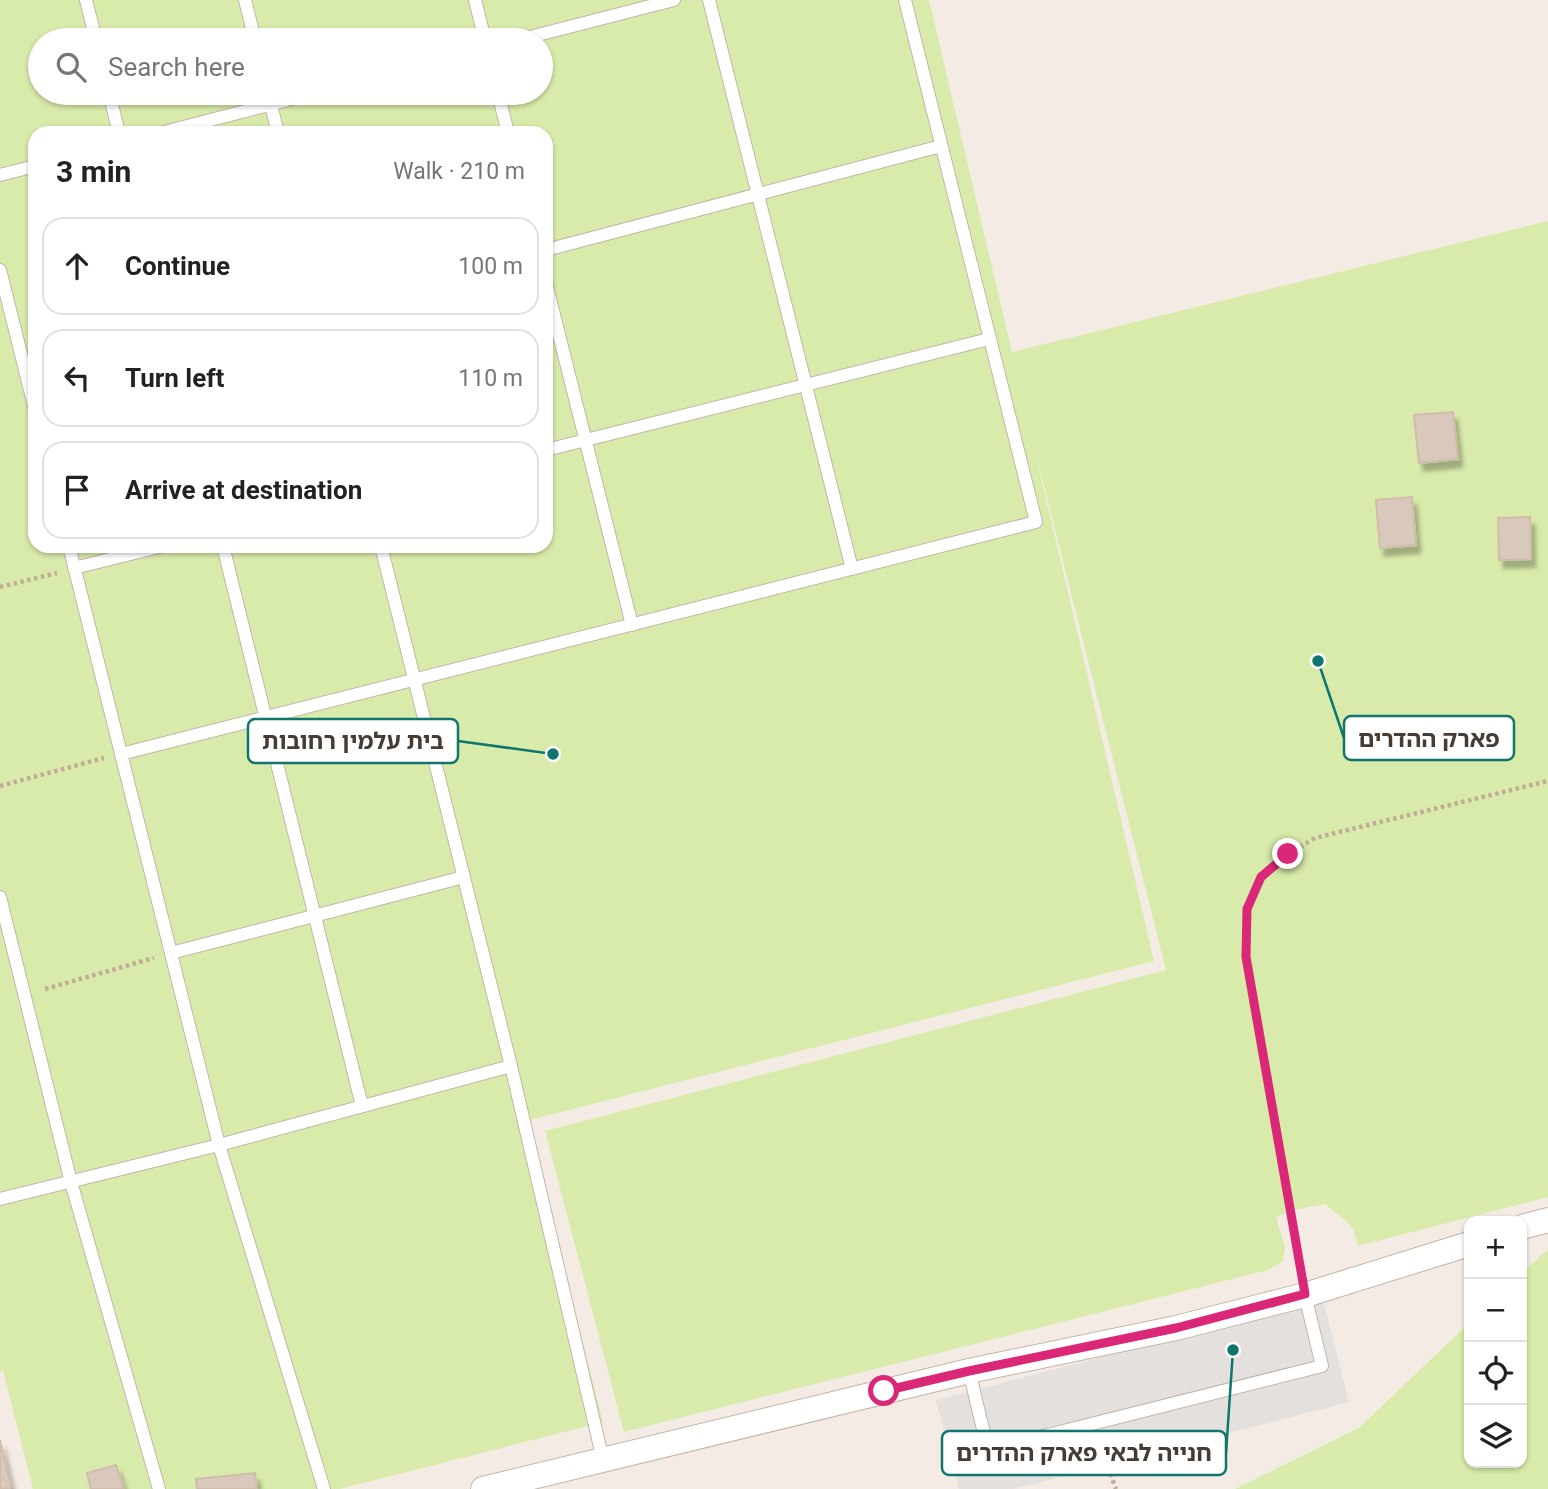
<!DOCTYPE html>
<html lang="en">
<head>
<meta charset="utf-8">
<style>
	body { margin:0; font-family:Roboto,"Noto Sans Hebrew",sans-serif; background:#f6f6f6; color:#222 }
	.controls { position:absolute; right:21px; bottom:21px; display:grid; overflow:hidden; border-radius:14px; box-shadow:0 2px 5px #0004 }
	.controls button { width:63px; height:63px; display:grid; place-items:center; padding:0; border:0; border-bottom:2px solid #e0e0e0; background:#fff; color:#222; font:35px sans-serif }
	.stop { position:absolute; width:21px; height:21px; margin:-16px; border:5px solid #db2777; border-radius:50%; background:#fff }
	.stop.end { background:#db2777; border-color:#fff; box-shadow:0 2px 7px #0008 }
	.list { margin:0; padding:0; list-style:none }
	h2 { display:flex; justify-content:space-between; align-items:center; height:91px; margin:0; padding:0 28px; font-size:30px }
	h2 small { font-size:23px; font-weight:400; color:#767676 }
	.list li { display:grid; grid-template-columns:46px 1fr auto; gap:21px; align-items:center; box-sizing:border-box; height:98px; margin:0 14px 14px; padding:0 14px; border:2px solid #e0e0e0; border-radius:21px }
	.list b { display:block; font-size:26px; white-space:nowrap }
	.list em { font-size:23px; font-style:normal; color:#767676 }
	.icon { flex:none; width:38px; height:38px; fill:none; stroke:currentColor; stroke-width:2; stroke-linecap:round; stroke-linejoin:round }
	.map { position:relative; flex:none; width:1548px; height:1489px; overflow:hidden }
	.search { position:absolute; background:#fff; box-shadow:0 2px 5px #0004; left:28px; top:28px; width:525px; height:77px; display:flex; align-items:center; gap:18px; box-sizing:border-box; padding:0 24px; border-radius:38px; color:#767676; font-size:26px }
	.panel { position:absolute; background:#fff; box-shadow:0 2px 5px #0004; left:28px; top:126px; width:525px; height:427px; border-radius:21px }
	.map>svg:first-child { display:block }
	.green { fill:#d9ebaa; fill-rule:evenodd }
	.parking { fill:#e4e0dd }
	.building { fill:#d9c9bc; stroke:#d1bcac; stroke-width:2; filter:url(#shadow) }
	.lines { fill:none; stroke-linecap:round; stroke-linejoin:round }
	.service-casing { stroke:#c3b5a9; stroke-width:14 }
	.minor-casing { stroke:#c3b5a9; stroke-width:26 }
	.path { stroke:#c2ac97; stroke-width:4.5; stroke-dasharray:3.5 3.5; stroke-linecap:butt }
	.service { stroke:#fff; stroke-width:12 }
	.minor { stroke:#fff; stroke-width:24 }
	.route { stroke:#db2777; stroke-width:9 }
	.leader { fill:none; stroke:#0f766e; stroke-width:2.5 }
	.callout-dot { fill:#0f766e; stroke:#fff; stroke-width:2.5 }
	.callout { fill:#fff; stroke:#0f766e; stroke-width:2.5 }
	.callout-label { font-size:23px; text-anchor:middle; font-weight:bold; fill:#463c34 }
</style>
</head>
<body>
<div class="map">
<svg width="1548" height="1489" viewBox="0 0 1548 1489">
	<defs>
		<filter id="shadow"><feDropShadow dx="4.5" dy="8" stdDeviation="2" flood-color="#0004"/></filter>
	</defs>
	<rect width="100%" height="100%" fill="#f4ece4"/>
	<g class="green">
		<path d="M0,0h929l83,352 536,-131v976l-190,49 -6,-20 -27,-22 -36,7 -13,6 9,31 -2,13 -15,9 -644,162 -79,-301 621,-161 -135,-536 123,527 -628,160 77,301 -263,67h-307l-30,-118 -3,1zM40,40h501v53h-501zM35,133h511v413h-511z"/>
		<polygon points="1548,1249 1548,1489 1235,1489 1360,1427 1469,1323 1469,1463 1522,1463 1522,1273"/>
	</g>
	<polygon class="parking" points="1323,1300 1349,1402 1014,1489 959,1489 936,1400"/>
	<g class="building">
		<polygon points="1453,412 1458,459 1419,463 1414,415"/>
		<polygon points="1412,497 1416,545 1380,548 1376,500"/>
		<polygon points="1530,517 1531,559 1499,560 1498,518"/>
		<polygon points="0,1440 11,1487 3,1489 0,1489"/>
		<polygon points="116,1465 124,1489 91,1489 87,1473"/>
		<polygon points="255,1473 257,1489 197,1489 196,1479"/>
	</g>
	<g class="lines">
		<defs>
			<g id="service">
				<polyline points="86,0 96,40"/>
				<polyline points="245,0 255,40"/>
				<polyline points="475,0 485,40"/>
				<polyline points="709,0 852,569"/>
				<polyline points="518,40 674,0"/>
				<polyline points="109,93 119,133"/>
				<polyline points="268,93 278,133"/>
				<polyline points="498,93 508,133"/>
				<polyline points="160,133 315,93"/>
				<polyline points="0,175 35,166"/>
				<polyline points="546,250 941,146"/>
				<polyline points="0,270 35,410"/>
				<polyline points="546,283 632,625"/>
				<polyline points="546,450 989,339"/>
				<polyline points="69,546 219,1145 324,1489"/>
				<polyline points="223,546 362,1106"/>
				<polyline points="381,546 511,1066 603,1460"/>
				<polyline points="74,568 163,546"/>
				<polyline points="121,754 1036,522 905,0"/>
				<polyline points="0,897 71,1182 159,1489"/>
				<polyline points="171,953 464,877"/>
				<polyline points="0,1199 219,1145 511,1066"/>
				<polyline points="969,1371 988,1450 1322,1366 1305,1295"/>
			</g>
			<g id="minor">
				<polyline points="1522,1227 1548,1220"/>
				<polyline points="483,1489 969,1371 1176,1328 1305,1295 1469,1244"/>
			</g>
		</defs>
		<use href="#service" class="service-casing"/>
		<use href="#minor" class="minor-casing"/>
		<g class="path">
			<polyline points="0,587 57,573"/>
			<polyline points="0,786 104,758"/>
			<polyline points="45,989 154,958"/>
			<path d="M1300,1269l-54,-312c0,-15 -2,-35 2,-49 10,-36 37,-52 67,-70l233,-57"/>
			<polyline points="1098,1441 1116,1489"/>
		</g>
		<use href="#service" class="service"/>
		<use href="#minor" class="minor"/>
	</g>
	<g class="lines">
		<polyline class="route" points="884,1391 969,1371 1176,1328 1305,1294 1246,957 1247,909 1261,877 1288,854"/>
	</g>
	<path class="leader" d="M1318 661L1344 738M553 754L458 741M1233 1350L1226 1453"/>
	<g class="callout-dot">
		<circle cx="1318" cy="661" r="7"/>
		<circle cx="553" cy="754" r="7"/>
		<circle cx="1233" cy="1350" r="7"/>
	</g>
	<g class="callout">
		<rect x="1344" y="716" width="170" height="44" rx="7"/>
		<rect x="248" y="719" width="210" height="44" rx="7"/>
		<rect x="942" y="1431" width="284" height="44" rx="7"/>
	</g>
	<g class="callout-label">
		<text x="1429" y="747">פארק ההדרים</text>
		<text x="353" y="749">בית עלמין רחובות</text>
		<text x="1084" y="1461">חנייה לבאי פארק ההדרים</text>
	</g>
</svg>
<div class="controls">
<button>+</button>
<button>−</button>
<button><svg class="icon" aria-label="locate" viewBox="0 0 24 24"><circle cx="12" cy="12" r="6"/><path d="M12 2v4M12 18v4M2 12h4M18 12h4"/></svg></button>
<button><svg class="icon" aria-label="layers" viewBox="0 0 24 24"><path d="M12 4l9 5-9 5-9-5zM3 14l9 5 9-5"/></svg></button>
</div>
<div class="stop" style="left:884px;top:1391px"></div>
<div class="stop end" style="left:1288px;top:854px"></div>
<div class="search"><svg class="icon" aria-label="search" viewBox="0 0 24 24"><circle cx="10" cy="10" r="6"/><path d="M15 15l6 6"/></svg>Search here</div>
<section class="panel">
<h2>3 min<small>Walk · 210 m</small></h2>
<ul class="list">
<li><svg class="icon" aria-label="ahead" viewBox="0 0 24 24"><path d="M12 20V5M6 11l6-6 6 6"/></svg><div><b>Continue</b></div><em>100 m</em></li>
<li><svg class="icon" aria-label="left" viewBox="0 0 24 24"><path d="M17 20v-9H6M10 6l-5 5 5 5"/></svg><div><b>Turn left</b></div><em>110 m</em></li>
<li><svg class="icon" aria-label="arrive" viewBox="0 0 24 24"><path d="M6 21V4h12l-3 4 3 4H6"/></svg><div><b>Arrive at destination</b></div></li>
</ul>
</section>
</div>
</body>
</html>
